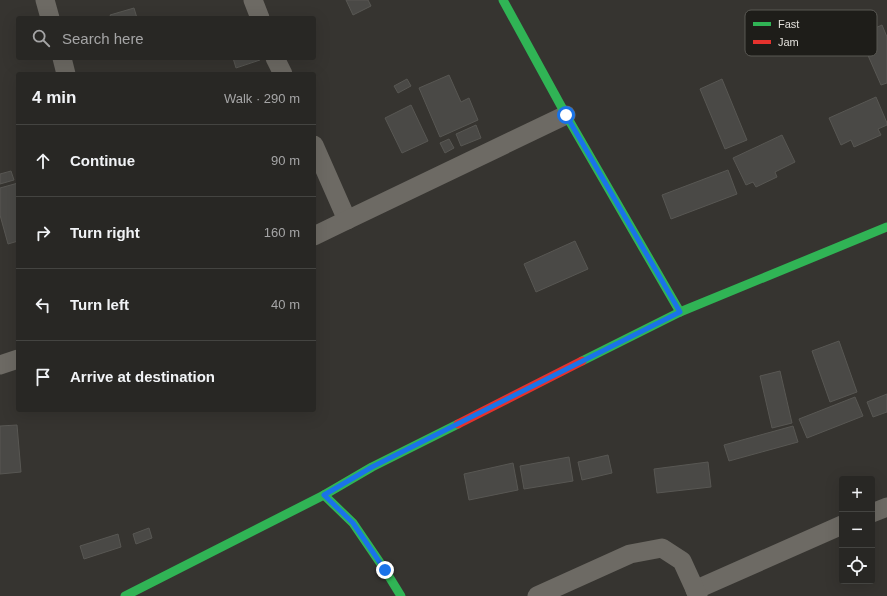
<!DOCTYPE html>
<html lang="en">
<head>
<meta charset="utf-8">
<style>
	body { margin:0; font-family:Helvetica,sans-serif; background:#343331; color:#f1f3f6 }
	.controls { position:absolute; right:12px; bottom:12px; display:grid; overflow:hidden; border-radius:4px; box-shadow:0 4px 16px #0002 }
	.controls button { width:36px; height:36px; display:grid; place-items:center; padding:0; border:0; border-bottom:1px solid #444441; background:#282724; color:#f1f3f6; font:20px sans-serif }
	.stop { position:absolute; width:12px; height:12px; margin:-9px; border:3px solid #1a73e8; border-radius:50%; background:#fff }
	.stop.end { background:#1a73e8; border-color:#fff; box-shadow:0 1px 4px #0008 }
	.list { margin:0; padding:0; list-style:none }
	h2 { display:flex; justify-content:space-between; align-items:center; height:52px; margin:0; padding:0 16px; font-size:17px }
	h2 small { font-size:13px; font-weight:400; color:#a5a5a6 }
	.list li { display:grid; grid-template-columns:26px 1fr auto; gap:12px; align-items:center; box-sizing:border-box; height:72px; padding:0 16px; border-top:1px solid #444441 }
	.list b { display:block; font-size:15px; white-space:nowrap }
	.list em { font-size:13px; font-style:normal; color:#a5a5a6 }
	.icon { flex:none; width:22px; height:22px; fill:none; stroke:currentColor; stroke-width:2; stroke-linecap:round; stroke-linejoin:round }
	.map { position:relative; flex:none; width:887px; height:596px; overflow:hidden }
	.search { position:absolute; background:#282724; box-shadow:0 4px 16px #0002; left:16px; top:16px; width:300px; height:44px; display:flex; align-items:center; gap:10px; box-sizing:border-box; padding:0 14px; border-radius:4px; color:#a5a5a6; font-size:15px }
	.panel { position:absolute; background:#282724; box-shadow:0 4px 16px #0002; left:16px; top:72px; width:300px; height:340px; border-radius:4px }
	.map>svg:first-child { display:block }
	.building { fill:#4a4946; stroke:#585753 }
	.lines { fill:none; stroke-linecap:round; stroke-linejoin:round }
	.street { stroke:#6d6a64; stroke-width:19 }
	.fast { stroke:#30b455; stroke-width:9 }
	.jam { stroke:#e5322d; stroke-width:9 }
	.route { stroke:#1a73e8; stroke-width:5 }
	.key { fill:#1e1d19; stroke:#595853; stroke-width:1 }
	.key-label { font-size:11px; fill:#e2e0db }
</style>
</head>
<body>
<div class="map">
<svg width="887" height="596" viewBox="0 0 887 596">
	<rect width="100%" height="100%" fill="#363430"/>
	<g class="building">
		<polygon points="346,0 368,0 371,6 353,15"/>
		<polygon points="134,8 137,18 111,18 110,15"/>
		<polygon points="882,25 887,37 887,83 881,85 859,35"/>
		<polygon points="233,58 260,58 260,60 236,68"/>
		<polygon points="449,75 461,102 469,98 478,120 440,137 419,88"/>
		<polygon points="407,79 411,86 398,93 394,86"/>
		<polygon points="722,79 747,140 725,149 700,89"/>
		<polygon points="876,97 887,123 887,125 878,129 881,135 854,147 851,140 841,145 829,118"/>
		<polygon points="411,105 428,141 402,153 385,118"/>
		<polygon points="476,125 481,138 461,146 456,134"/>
		<polygon points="782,135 795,162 775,172 777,177 756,187 753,182 746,185 733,158"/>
		<polygon points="449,139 454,148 445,153 440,143"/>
		<polygon points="728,170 737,194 671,219 662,195"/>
		<polygon points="11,171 14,180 0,184 0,174"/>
		<polygon points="18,183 18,241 8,244 0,215 0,188"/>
		<polygon points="575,241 588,269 536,292 524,264"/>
		<polygon points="839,341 857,392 830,402 812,351"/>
		<polygon points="780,371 792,423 772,428 760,376"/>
		<polygon points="887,394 887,412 873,417 867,402"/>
		<polygon points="855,397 863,416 807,438 799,419"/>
		<polygon points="17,425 21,472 0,474 0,426"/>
		<polygon points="793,426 798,442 729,461 724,445"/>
		<polygon points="608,455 612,473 582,480 578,462"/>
		<polygon points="569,457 573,481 524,489 520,466"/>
		<polygon points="708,462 711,487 657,493 654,469"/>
		<polygon points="513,463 518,490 469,500 464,474"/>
		<polygon points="149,528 152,538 136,544 133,534"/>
		<polygon points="118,534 121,547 84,559 80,546"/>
	</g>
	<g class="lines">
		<g class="street">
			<polyline points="45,0 50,18"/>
			<polyline points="253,0 260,18"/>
			<polyline points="62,58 66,74"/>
			<polyline points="275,58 283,74"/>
			<polyline points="314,145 347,220"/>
			<polyline points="314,236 347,220 566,115"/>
			<polyline points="0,365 18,359"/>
			<polyline points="872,513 887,507"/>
			<polyline points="695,590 842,525"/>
			<polyline points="537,596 630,554 662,548 682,561 698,596"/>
		</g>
		<g class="fast">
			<polyline points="503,0 566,115 680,312"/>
			<polyline points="582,361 680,312 887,227"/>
			<polyline points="324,495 353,523 385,570 401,596"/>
			<polyline points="125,596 324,495 372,467 458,424"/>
		</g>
		<polyline class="jam" points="458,424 582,361"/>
	</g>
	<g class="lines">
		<polyline class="route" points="385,570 353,523 324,495 372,467 680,312 566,115"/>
	</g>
	<rect x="745" y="10" width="132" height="46" rx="6" class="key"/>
	<rect x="753" y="22" width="18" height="4" fill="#30b455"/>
	<rect x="753" y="40" width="18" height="4" fill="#e5322d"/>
	<g class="key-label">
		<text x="778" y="28">Fast</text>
		<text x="778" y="46">Jam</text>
	</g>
</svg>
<div class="controls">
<button>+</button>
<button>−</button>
<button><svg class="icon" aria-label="locate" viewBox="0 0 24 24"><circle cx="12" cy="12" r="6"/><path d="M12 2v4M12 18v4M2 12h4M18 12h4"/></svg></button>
</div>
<div class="stop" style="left:566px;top:115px"></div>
<div class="stop end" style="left:385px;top:570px"></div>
<div class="search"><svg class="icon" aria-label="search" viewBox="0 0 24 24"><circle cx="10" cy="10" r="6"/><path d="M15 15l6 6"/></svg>Search here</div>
<section class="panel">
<h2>4 min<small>Walk · 290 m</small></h2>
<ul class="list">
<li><svg class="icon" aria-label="ahead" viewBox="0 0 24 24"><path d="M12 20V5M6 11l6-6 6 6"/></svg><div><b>Continue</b></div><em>90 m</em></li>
<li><svg class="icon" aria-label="right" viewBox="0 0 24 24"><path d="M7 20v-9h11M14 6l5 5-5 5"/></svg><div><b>Turn right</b></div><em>160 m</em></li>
<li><svg class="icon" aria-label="left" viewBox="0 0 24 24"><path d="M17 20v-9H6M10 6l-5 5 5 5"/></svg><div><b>Turn left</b></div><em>40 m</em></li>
<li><svg class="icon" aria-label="arrive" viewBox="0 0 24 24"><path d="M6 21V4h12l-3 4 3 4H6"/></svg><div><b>Arrive at destination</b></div></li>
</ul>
</section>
</div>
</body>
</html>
